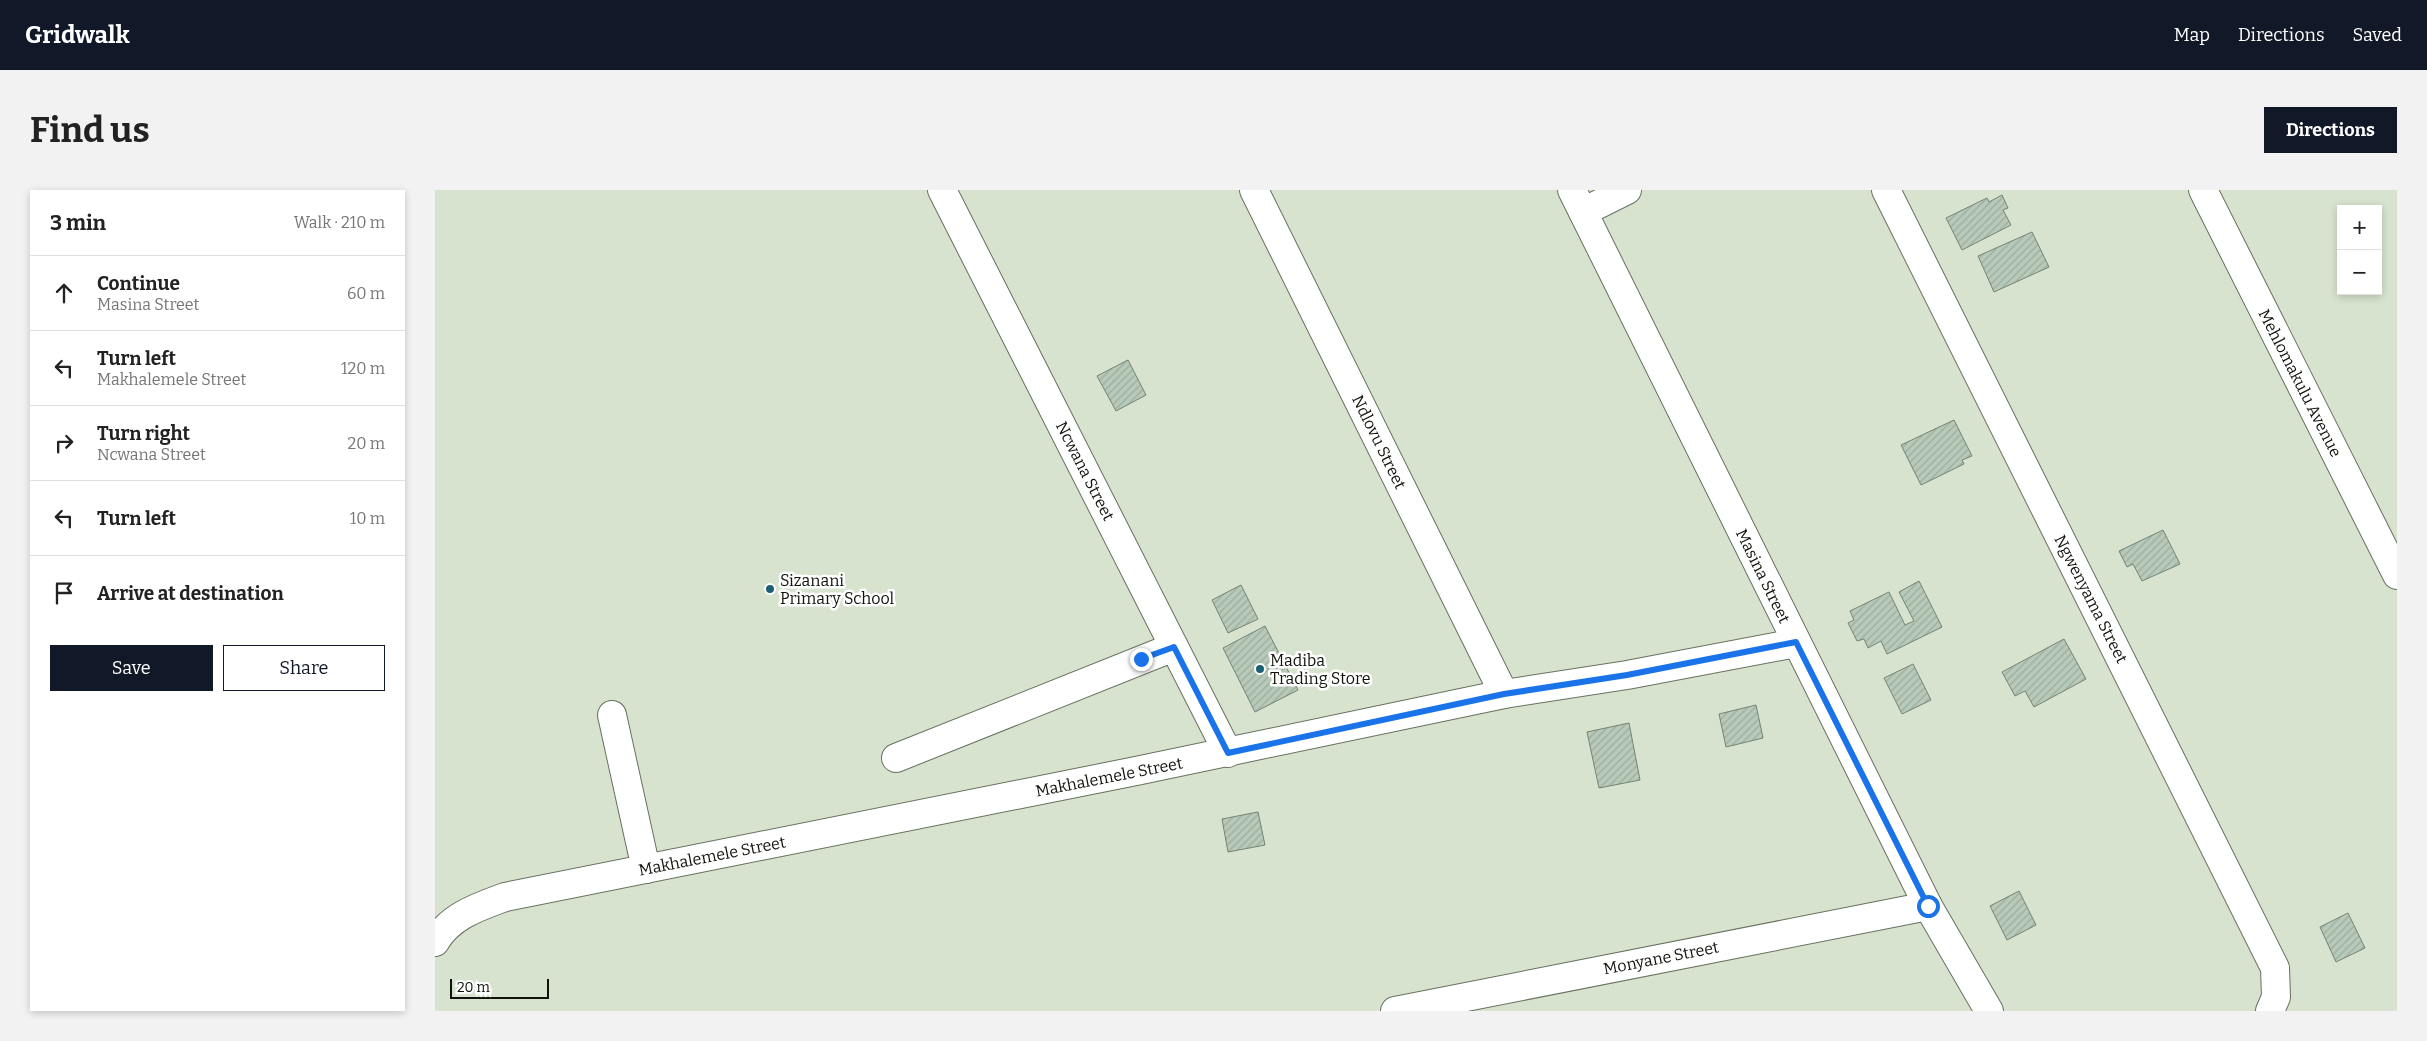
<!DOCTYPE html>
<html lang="en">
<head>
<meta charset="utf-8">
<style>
	body { margin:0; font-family:Bitter,serif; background:#f2f2f2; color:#222 }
	.controls { position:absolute; right:15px; top:15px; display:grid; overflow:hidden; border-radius:0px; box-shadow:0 2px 8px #0003 }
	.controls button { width:45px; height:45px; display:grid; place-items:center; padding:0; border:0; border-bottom:1px solid #e0e0e0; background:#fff; color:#222; font:25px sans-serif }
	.scale { position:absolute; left:15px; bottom:12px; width:99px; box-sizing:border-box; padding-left:5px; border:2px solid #10130c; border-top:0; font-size:14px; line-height:18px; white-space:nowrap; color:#10130c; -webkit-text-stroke:4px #fff; paint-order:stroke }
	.stop { position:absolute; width:15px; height:15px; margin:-11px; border:4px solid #1a73e8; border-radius:50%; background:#fff }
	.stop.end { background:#1a73e8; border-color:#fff; box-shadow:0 1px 5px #0008 }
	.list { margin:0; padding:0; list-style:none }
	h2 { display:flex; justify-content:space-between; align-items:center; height:65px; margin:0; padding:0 20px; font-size:21px }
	h2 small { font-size:16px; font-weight:400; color:#767676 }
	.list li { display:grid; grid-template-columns:32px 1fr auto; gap:15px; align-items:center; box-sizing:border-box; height:75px; padding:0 20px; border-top:1px solid #e0e0e0 }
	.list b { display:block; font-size:19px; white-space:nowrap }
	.list p { margin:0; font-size:16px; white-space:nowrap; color:#767676 }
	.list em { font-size:16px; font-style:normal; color:#767676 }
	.actions { display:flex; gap:10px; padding:15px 20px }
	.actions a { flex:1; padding:11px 0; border:1px solid #111827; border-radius:0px; text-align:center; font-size:18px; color:#111827 }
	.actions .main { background:#111827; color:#fff }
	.icon { flex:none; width:28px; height:28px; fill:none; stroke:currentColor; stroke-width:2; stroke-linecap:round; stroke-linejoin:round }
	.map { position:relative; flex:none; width:1962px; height:821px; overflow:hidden; border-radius:0px }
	header { display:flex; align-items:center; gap:30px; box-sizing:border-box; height:70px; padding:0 25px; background:#111827; color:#fff }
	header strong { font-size:24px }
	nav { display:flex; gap:28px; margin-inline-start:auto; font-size:18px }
	.intro { display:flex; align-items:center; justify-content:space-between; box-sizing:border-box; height:120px; padding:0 30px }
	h1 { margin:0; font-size:35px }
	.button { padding:12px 22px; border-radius:0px; background:#111827; color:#fff; font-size:18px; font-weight:700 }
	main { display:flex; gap:30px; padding:0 30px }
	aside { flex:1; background:#fff; border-radius:0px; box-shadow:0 2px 8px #0003 }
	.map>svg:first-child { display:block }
	.building { fill:url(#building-hatch); stroke:#738475 }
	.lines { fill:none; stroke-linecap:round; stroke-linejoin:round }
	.minor-casing { stroke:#67715f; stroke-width:30 }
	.minor { stroke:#fff; stroke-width:28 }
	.route { stroke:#1a73e8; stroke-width:6 }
	.poi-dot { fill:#1c5f73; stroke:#fff; stroke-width:2 }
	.labels { text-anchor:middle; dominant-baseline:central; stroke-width:5; stroke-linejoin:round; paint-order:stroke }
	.street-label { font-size:16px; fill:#10130c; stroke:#fff }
	.poi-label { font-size:16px; fill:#10130c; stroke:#fff; text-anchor:start }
</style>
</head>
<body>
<header>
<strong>Gridwalk</strong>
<nav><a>Map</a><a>Directions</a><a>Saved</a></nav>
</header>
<div class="intro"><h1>Find us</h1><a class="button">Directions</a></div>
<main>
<aside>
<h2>3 min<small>Walk · 210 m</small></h2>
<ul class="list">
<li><svg class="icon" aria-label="ahead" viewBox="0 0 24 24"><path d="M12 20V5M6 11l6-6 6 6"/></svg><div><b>Continue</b><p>Masina Street</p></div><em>60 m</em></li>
<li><svg class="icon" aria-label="left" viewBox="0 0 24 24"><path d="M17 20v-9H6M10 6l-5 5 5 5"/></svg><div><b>Turn left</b><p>Makhalemele Street</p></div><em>120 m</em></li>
<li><svg class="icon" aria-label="right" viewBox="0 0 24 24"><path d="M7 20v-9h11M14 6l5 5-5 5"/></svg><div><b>Turn right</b><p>Ncwana Street</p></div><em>20 m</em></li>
<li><svg class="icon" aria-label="left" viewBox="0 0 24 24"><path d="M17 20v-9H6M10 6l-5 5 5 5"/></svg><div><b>Turn left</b></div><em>10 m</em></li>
<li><svg class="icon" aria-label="arrive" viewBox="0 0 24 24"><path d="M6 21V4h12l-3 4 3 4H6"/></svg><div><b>Arrive at destination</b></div></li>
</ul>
<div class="actions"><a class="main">Save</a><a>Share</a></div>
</aside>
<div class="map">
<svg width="1962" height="821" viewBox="0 0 1962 821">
	<defs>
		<pattern id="building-hatch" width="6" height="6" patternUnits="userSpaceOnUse" patternTransform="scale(1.25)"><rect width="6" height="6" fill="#b7c9b9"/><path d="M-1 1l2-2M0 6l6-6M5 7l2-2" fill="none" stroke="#9cac9e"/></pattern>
	</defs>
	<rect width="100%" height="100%" fill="#d7e3ce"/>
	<g class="building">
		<polygon points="1567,5 1573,18 1568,20 1576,35 1527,60 1511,28 1552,8 1554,12"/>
		<polygon points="1597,42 1614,77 1559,102 1543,66"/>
		<polygon points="693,170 711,205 681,221 662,186"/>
		<polygon points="1519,230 1537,266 1527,270 1529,274 1486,295 1466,255"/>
		<polygon points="1728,340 1745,374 1707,391 1698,374 1692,377 1684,361"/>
		<polygon points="1484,391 1507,437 1452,464 1446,451 1433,458 1429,449 1422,451 1413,433 1419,430 1415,421 1454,402 1470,435 1479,431 1464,402"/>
		<polygon points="806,395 823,429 793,443 777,410"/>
		<polygon points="830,436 863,500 820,522 788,458"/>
		<polygon points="1629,449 1651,489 1599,517 1590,501 1580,506 1567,482"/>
		<polygon points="1478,474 1496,510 1467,524 1449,488"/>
		<polygon points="1321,515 1328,548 1291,557 1284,524"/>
		<polygon points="1194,533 1205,590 1164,598 1152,542"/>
		<polygon points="823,622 830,655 793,662 787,629"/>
		<polygon points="1584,701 1601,735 1572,750 1555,716"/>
		<polygon points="1913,723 1930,758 1901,772 1885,737"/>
	</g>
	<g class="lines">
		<defs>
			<g id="minor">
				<polyline points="507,0 793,563"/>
				<polyline points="819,0 1069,504"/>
				<polyline points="1137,0 1493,716 1554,821"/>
				<polyline points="1451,0 1840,778 1841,807 1835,821"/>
				<polyline points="1768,0 1962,385"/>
				<polyline points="1148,22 1192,0"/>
				<polyline points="177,525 211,679"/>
				<polyline points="461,568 739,457"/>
				<path d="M0,752c15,-26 43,-35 70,-45l631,-126 368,-77 123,-19 169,-32"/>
				<polyline points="960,821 1493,716"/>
			</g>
		</defs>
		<use href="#minor" class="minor-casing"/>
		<use href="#minor" class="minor"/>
	</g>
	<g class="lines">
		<polyline class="route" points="706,469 739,457 793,563 1069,504 1192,485 1361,452 1493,716"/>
	</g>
	<g class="poi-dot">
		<circle cx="335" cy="399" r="5"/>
		<circle cx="825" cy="479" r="5"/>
	</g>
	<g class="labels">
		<g class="street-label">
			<text transform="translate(1865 193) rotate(63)">Mehlomakulu Avenue</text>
			<text transform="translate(944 252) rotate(64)">Ndlovu Street</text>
			<text transform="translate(650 281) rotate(63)">Ncwana Street</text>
			<text transform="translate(1328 386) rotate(64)">Masina Street</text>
			<text transform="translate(1656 409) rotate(63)">Ngwenyama Street</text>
			<text transform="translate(674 587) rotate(-11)">Makhalemele Street</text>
			<text transform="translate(277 666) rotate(-11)">Makhalemele Street</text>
			<text transform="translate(1226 768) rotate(-11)">Monyane Street</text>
		</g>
		<g class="poi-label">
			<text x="345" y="390">Sizanani<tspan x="345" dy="18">Primary School</tspan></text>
			<text x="835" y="470">Madiba<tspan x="835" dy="18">Trading Store</tspan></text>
		</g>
	</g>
</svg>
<div class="controls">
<button>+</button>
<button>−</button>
</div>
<div class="scale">20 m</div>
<div class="stop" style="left:1493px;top:716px"></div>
<div class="stop end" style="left:706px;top:469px"></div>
</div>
</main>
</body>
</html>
